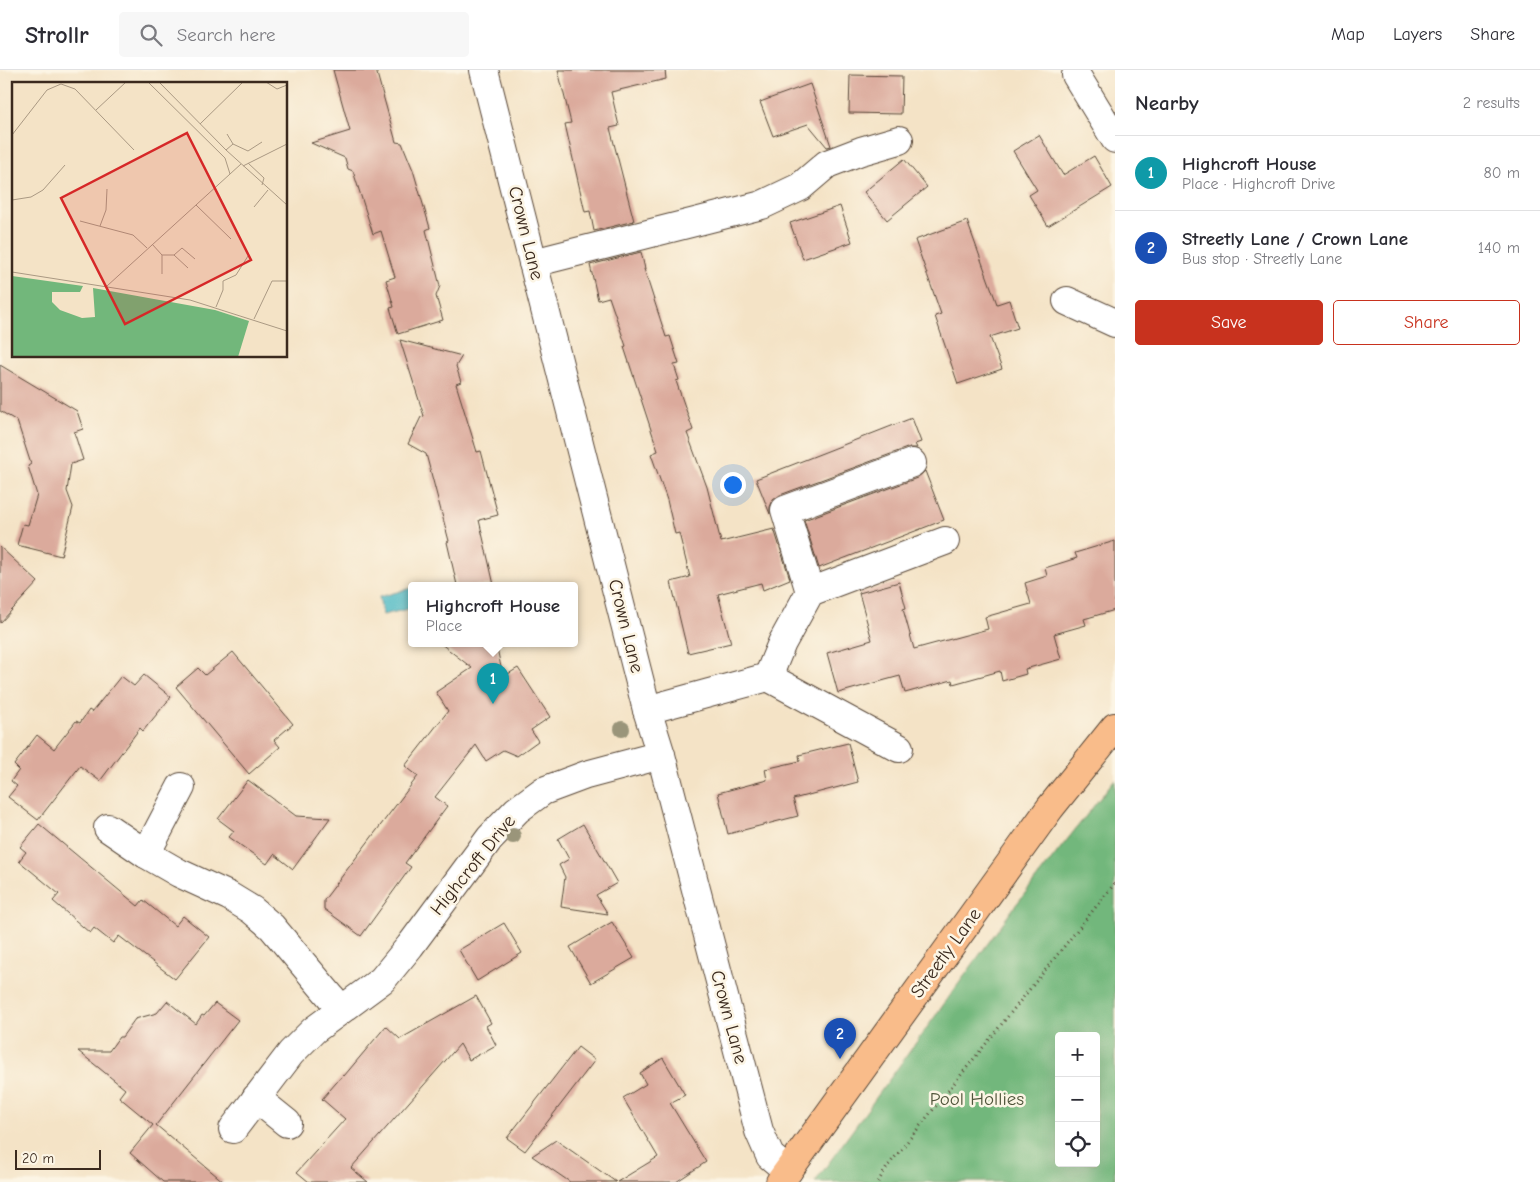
<!DOCTYPE html>
<html lang="en">
<head>
<meta charset="utf-8">
<style>
	body { margin:0; font-family:"Comic Neue",sans-serif; background:#f7f7f7; color:#2b2b33 }
	.controls { position:absolute; right:15px; bottom:15px; display:grid; overflow:hidden; border-radius:5px; box-shadow:0 5px 20px #0002 }
	.controls button { width:45px; height:45px; display:grid; place-items:center; padding:0; border:0; border-bottom:1px solid #e1e1e2; background:#fff; color:#2b2b33; font:25px sans-serif }
	.scale { position:absolute; left:15px; bottom:12px; width:86px; box-sizing:border-box; padding-left:5px; border:2px solid #3b2a1e; border-top:0; font-size:14px; line-height:18px; white-space:nowrap; color:#3b2a1e; -webkit-text-stroke:4px #fcf5e5; paint-order:stroke }
	.you { position:absolute; left:732px; top:414px; width:18px; height:18px; margin:-12px; border:4px solid #fff; border-radius:50%; background:#1a73e8; box-shadow:0 0 0 8px #1a73e833 }
	.badge { display:grid; place-items:center; width:32px; height:32px; border-radius:50%; background:#c8321e; color:#fff; font-size:16px; font-weight:700 }
	.pin { position:absolute; translate:-50% -41px; filter:drop-shadow(0 1px 2px #0008) }
	.pin::after { content:''; position:absolute; top:26px; width:18px; height:15px; background:inherit; clip-path:polygon(0 0,100% 0,50% 100%) }
	.popup { position:absolute; left:408px; top:512px; width:170px; height:65px; box-sizing:border-box; display:grid; place-content:center; border-radius:5px; background:#fff; filter:drop-shadow(0 1px 4px #0005); font-size:16px; white-space:nowrap; color:#7c7c81 }
	.popup b { font-size:19px; color:#2b2b33 }
	.popup::after { content:''; position:absolute; left:50%; top:100%; margin-left:-10px; border:10px solid transparent; border-top-color:#fff }
	.list { margin:0; padding:0; list-style:none }
	h2 { display:flex; justify-content:space-between; align-items:center; height:65px; margin:0; padding:0 20px; font-size:21px }
	h2 small { font-size:16px; font-weight:400; color:#7c7c81 }
	.list li { display:grid; grid-template-columns:32px 1fr auto; gap:15px; align-items:center; box-sizing:border-box; height:75px; padding:0 20px; border-top:1px solid #e1e1e2 }
	.list b { display:block; font-size:19px; white-space:nowrap }
	.list p { margin:0; font-size:16px; white-space:nowrap; color:#7c7c81 }
	.list em { font-size:16px; font-style:normal; color:#7c7c81 }
	.actions { display:flex; gap:10px; padding:15px 20px }
	.actions a { flex:1; padding:11px 0; border:1px solid #c8321e; border-radius:5px; text-align:center; font-size:18px; color:#c8321e }
	.actions .main { background:#c8321e; color:#fff }
	.icon { flex:none; width:28px; height:28px; fill:none; stroke:currentColor; stroke-width:2; stroke-linecap:round; stroke-linejoin:round }
	.map { position:relative; flex:none; width:1115px; height:1112px; overflow:hidden }
	header { display:flex; align-items:center; gap:30px; box-sizing:border-box; height:70px; padding:0 25px; background:#fff; border-bottom:1px solid #e1e1e2 }
	header strong { font-size:24px }
	nav { display:flex; gap:28px; margin-inline-start:auto; font-size:18px }
	.search { width:350px; height:45px; background:#f7f7f7; display:flex; align-items:center; gap:12px; box-sizing:border-box; padding:0 18px; border-radius:5px; color:#7c7c81; font-size:19px }
	main { display:flex }
	aside { flex:1; background:#fff }
	.map>svg:first-child { display:block }
	.forest { fill:#72b77b; stroke:#56704c; fill-rule:evenodd }
	.water { fill:#4ab8c4; stroke:#427171 }
	.building { fill:#dbaa9c }
	.lines { fill:none; stroke-linecap:round; stroke-linejoin:round }
	.minor-casing { stroke:#574637; stroke-width:30 }
	.major-casing { stroke:#574637; stroke-width:30 }
	.path { stroke:#574637; stroke-width:3; stroke-dasharray:1 4; stroke-linecap:butt }
	.minor { stroke:#fff; stroke-width:28 }
	.major { stroke:#f9bc8a; stroke-width:28 }
	.tree { fill:#9a957a }
	.labels { text-anchor:middle; dominant-baseline:central; stroke-width:5; stroke-linejoin:round; paint-order:stroke }
	.street-label { font-size:19px; fill:#3b2a1e; stroke:#fcf5e5 }
	.park-label { font-size:19px; fill:#50553b; stroke:#fcf5e5 }
	.inset-road { fill:none; stroke:#aa9983; stroke-width:1 }
	.view { fill:#d62828; fill-opacity:0.15; stroke:#d62828; stroke-width:2.5 }
	.inset-edge { fill:none; stroke:#3b2a1e; stroke-width:2.5 }
</style>
</head>
<body>
<header>
<strong>Strollr</strong>
<div class="search"><svg class="icon" aria-label="search" viewBox="0 0 24 24"><circle cx="10" cy="10" r="6"/><path d="M15 15l6 6"/></svg>Search here</div>
<nav><a>Map</a><a>Layers</a><a>Share</a></nav>
</header>
<main>
<div class="map">
<svg width="1115" height="1112" viewBox="0 0 1115 1112">
	<rect width="100%" height="100%" fill="#fcf5e5"/>
	<filter id="ink" filterUnits="userSpaceOnUse"><feTurbulence type="fractalNoise" baseFrequency=".02" numOctaves="2"/><feDisplacementMap in="SourceGraphic" scale="10" xChannelSelector="R" yChannelSelector="G"/><feConvolveMatrix kernelMatrix="1 2 1 2 8 2 1 2 1" color-interpolation-filters="sRGB"/></filter>
	<filter id="wash" filterUnits="userSpaceOnUse"><feTurbulence type="fractalNoise" baseFrequency=".0096" numOctaves="4" result="noise"/><feDisplacementMap in="SourceGraphic" scale="20" xChannelSelector="R" yChannelSelector="G"/><feGaussianBlur stdDeviation="1.12" result="paint"/><feColorMatrix in="noise" values="0 0 0 0 0 0 0 0 0 0 0 0 0 0 0 0 0 1.4 0 .05"/><feComposite in="paint" operator="in"/></filter>
	<g filter="url(#wash)">
		<rect width="100%" height="100%" fill="#f4e3c6"/>
		<path class="forest" d="M1115,709v403h-300l200,-276zM1059,966h37v127h-37z"/>
		<polygon class="water" points="412,518 412,538 383,545 379,527"/>
		<g id="blocks">
			<g class="building">
				<polygon points="333,0 376,0 396,72 402,73 413,100 430,158 426,160 440,216 436,226 443,250 398,264 390,238 394,237 386,210 395,207 381,161 373,164 353,101 348,99 345,88 311,73 350,61"/>
				<polygon points="558,0 665,0 666,9 611,22 619,56 610,58 634,151 594,161 590,141 585,142 565,54 571,53"/>
				<polygon points="850,5 902,6 901,44 849,43"/>
				<polygon points="810,14 831,76 827,77 808,54 773,66 760,32"/>
				<polygon points="1039,65 1063,105 1094,86 1112,117 1048,156 1029,125 1037,120 1013,81"/>
				<polygon points="904,89 927,117 887,150 864,122"/>
				<polygon points="840,136 852,172 803,189 790,153"/>
				<polygon points="967,151 997,234 1009,230 1018,258 990,267 1002,299 958,314 935,246 941,244 915,170"/>
				<polygon points="641,182 645,199 644,199 666,267 670,266 679,294 674,295 679,310 676,311 693,360 687,363 707,417 721,472 774,459 790,509 763,520 761,513 718,524 731,573 688,583 671,512 690,507 679,463 675,464 667,430 651,384 658,381 624,277 626,276 609,227 598,230 590,195"/>
				<polygon points="400,270 462,286 456,296 461,312 456,314 477,382 481,381 498,445 479,450 494,515 457,515 447,472 449,471 426,384 408,374 421,347 424,346"/>
				<polygon points="0,295 77,341 83,359 74,362 83,390 71,394 67,421 73,437 61,486 17,475 23,454 28,455 37,425 28,396 31,394 17,351 0,341"/>
				<polygon points="912,348 921,372 915,374 917,378 907,378 780,425 773,430 770,437 770,444 756,409"/>
				<polygon points="925,401 944,450 819,498 804,450 917,408"/>
				<polygon points="1115,471 1115,540 1084,549 1086,555 1054,564 1061,589 1025,599 1026,604 1002,611 1000,601 953,614 952,610 905,623 900,606 838,623 827,583 872,570 859,523 899,512 906,538 903,539 914,579 988,559 985,547 1031,534 1025,513 1047,506 1045,498 1077,488 1075,483"/>
				<polygon points="0,477 38,512 0,553"/>
				<polygon points="440,573 496,573 503,607 518,598 550,647 531,660 538,671 517,686 503,680 486,691 476,675 435,727 447,736 405,793 411,797 361,866 324,839 324,830 418,706 405,696 448,641 436,622 472,598"/>
				<polygon points="233,582 293,654 274,670 280,677 249,704 176,617 198,598 205,605"/>
				<polygon points="144,605 171,627 143,661 140,658 100,711 80,696 38,750 8,727 17,716 11,711 19,700 14,695 37,665 54,679 76,651 80,653 89,640 92,642 121,606 134,616"/>
				<polygon points="848,673 858,712 793,729 798,746 728,764 718,723 767,710 765,699 800,691 799,685"/>
				<polygon points="248,710 296,746 330,748 293,799 274,784 267,794 229,767 234,761 218,749"/>
				<polygon points="39,754 138,836 143,830 175,856 183,846 209,867 175,909 119,866 113,873 94,858 90,863 53,831 59,824 19,791 26,782 20,777"/>
				<polygon points="583,754 617,813 596,825 608,844 561,837 565,807 559,795 569,789 558,769"/>
				<polygon points="612,852 634,888 591,913 570,877"/>
				<polygon points="504,853 522,883 477,911 459,880"/>
				<polygon points="476,926 491,953 486,956 496,975 469,990 460,974 351,1098 368,1112 309,1112 297,1102 345,1049 322,1029 343,1005 344,1006 386,956 400,969"/>
				<polygon points="167,931 196,954 202,945 204,946 215,933 238,950 156,1055 224,1112 163,1112 130,1083 153,1055 119,1027 125,1019 78,981 109,981 119,967 122,967 135,949 157,943"/>
				<polygon points="578,977 595,990 525,1081 507,1068"/>
				<polygon points="663,988 685,1025 670,1033 706,1092 676,1112 617,1112 658,1087 623,1028 646,1014 640,1003"/>
				<polygon points="556,1070 616,1112 570,1112 532,1086"/>
			</g>
		</g>
	</g>
	<g filter="url(#ink)">
		<use href="#blocks" fill-opacity="0" stroke="#574637" stroke-width="1"/>
		<g class="lines">
			<defs>
				<g id="minor">
					<polyline points="484,0 647,640 661,685 759,1061 770,1086 788,1101"/>
					<polyline points="1076,5 1115,69"/>
					<polyline points="533,193 762,135 800,117 827,94 861,81 899,70"/>
					<polyline points="1067,231 1115,253"/>
					<polyline points="810,522 785,440 912,393"/>
					<polyline points="768,607 782,573 810,522 945,471"/>
					<polyline points="647,640 768,607 899,678"/>
					<polyline points="108,758 146,784 179,803 229,826 252,840 272,857 341,939"/>
					<polyline points="146,784 181,717"/>
					<polyline points="256,1028 287,1053"/>
					<polyline points="233,1059 291,983 314,960 382,910 410,876 490,768 517,740 543,721 586,705 661,685"/>
				</g>
				<polyline id="major" points="780,1112 1050,738 1115,657"/>
			</defs>
			<use href="#minor" class="minor-casing"/>
			<use href="#major" class="major-casing"/>
			<polyline class="path" points="878,1112 887,1097 1115,813"/>
			<use href="#minor" class="minor"/>
			<use href="#major" class="major"/>
		</g>
		<g class="tree">
			<circle cx="622" cy="659" r="8"/>
			<circle cx="513" cy="766" r="8"/>
		</g>
	</g>
	<g class="labels">
		<g class="street-label">
			<text transform="translate(526 163) rotate(76)">Crown Lane</text>
			<text transform="translate(626 556) rotate(76)">Crown Lane</text>
			<text transform="translate(473 795) rotate(-51)">Highcroft Drive</text>
			<text transform="translate(946 883) rotate(-54)">Streetly Lane</text>
			<text transform="translate(729 947) rotate(75)">Crown Lane</text>
		</g>
		<g class="park-label">
			<text x="977" y="1029">Pool Hollies</text>
		</g>
	</g>
	<g transform="translate(12 12)">
		<rect width="275" height="275" fill="#f4e3c6"/>
		<path d="M0,194l71,10 -3,6h-28v10l8,8 22,8 13,-1 -2,-29 122,22 34,11 -11,36h-226z" fill="#72b77b"/>
		<path class="inset-road" d="M136,0l77,76 5,16M147,0l67,68 61,55M254,0l11,7 10,-4M84,28l30,-28M188,42l43,-42M0,53l35,-45 14,-6 14,5 59,61M221,62l15,7 14,-9M214,68l7,-6 -6,-10M236,81l16,15 -2,7M231,84l44,-22M0,118l19,-3 12,-7 22,-25M184,123l35,34M242,125l14,-17M68,139l53,14 14,13M88,144l6,-16 1,-21M140,162l10,11v19M150,173h12l14,13M162,173l8,-7 13,11M0,190l178,28 97,31M95,204l134,-122M204,225l7,-17v-9l13,-6 12,-19M242,237l18,-38h15"/>
		<path class="view" d="M175,51l64,127 -126,64 -64,-126z"/>
		<rect width="275" height="275" class="inset-edge"/>
	</g>
</svg>
<div class="controls">
<button>+</button>
<button>−</button>
<button><svg class="icon" aria-label="locate" viewBox="0 0 24 24"><circle cx="12" cy="12" r="6"/><path d="M12 2v4M12 18v4M2 12h4M18 12h4"/></svg></button>
</div>
<div class="scale">20 m</div>
<div class="you"></div>
<div class="pin badge" style="left:493px;top:634px;background:#0f9aa8">1</div>
<div class="popup"><b>Highcroft House</b>Place</div>
<div class="pin badge" style="left:840px;top:989px;background:#1a4fb4">2</div>
</div>
<aside>
<h2>Nearby<small>2 results</small></h2>
<ul class="list">
<li><span class="badge" style="background:#0f9aa8">1</span><div><b>Highcroft House</b><p>Place · Highcroft Drive</p></div><em>80 m</em></li>
<li><span class="badge" style="background:#1a4fb4">2</span><div><b>Streetly Lane / Crown Lane</b><p>Bus stop · Streetly Lane</p></div><em>140 m</em></li>
</ul>
<div class="actions"><a class="main">Save</a><a>Share</a></div>
</aside>
</main>
</body>
</html>
